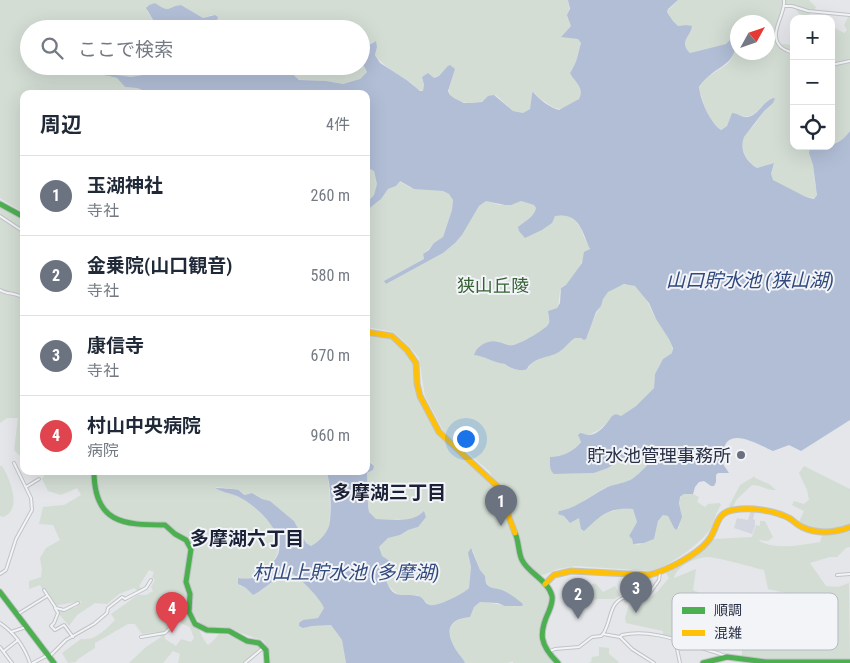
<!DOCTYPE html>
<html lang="ja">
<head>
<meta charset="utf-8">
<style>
	body { margin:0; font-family:"Roboto Condensed","Noto Sans JP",sans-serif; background:#f2f2f3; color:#1f2937 }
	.controls { position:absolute; right:15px; top:15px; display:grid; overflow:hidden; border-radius:10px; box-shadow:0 5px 20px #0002 }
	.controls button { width:45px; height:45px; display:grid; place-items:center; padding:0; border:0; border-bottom:1px solid #e0e1e3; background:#fff; color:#1f2937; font:25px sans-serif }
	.compass { position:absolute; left:730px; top:15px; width:45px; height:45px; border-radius:50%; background:#fff; box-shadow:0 5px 20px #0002; rotate:50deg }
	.you { position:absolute; left:465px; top:438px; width:18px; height:18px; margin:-12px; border:4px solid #fff; border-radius:50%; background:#1a73e8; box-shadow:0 0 0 8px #1a73e833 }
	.badge { display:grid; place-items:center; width:32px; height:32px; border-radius:50%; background:#b45309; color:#fff; font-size:16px; font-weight:700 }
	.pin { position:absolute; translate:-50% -41px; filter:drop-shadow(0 1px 2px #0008) }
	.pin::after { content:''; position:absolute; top:26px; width:18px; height:15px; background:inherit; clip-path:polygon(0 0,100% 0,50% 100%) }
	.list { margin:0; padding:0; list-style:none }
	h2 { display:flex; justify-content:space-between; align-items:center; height:65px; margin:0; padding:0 20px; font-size:21px }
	h2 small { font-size:16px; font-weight:400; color:#747a83 }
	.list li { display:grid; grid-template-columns:32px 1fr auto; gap:15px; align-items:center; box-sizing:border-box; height:80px; padding:0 20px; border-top:1px solid #e0e1e3 }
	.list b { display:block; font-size:19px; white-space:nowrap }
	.list p { margin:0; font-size:16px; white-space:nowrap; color:#747a83 }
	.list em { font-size:16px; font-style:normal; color:#747a83 }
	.icon { flex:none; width:28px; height:28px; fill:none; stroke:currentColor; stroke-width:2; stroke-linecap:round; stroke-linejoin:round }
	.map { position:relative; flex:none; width:850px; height:663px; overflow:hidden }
	.search { position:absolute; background:#fff; box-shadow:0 5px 20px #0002; left:20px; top:20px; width:350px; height:55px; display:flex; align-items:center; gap:12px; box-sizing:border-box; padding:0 18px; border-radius:28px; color:#747a83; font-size:19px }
	.panel { position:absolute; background:#fff; box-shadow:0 5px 20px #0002; left:20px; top:90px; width:350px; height:385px; border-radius:10px }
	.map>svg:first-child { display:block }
	.built { fill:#d4d7df }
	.green { fill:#d3ddd4 }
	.water { fill:#b1bed6 }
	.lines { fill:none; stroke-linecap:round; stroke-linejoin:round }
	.street-casing { stroke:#c1c3c7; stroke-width:4 }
	.fast-casing { stroke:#c1c3c7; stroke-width:7 }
	.slow-casing { stroke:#c1c3c7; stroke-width:7 }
	.street { stroke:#f3f4f6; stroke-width:2 }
	.fast { stroke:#4caf50; stroke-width:5 }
	.slow { stroke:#ffc107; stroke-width:5 }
	.poi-dot { fill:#6a707e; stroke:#f2f4f8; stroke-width:2 }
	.labels { text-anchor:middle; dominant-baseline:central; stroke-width:4; stroke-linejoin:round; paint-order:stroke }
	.park-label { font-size:18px; fill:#386235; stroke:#f2f4f8 }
	.poi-label { font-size:18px; fill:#293045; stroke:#f2f4f8; text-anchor:end }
	.water-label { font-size:19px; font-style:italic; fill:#30487c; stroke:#f2f4f8 }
	.neighbourhood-label { font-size:19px; font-weight:bold; fill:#1b2136; stroke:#f2f4f8 }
	.key { fill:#f2f4f8; stroke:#b6b9c2; stroke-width:1 }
	.key-label { font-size:14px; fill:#293045 }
</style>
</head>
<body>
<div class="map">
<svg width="850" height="663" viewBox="0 0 850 663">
	<rect width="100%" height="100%" fill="#e4e6e9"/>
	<polygon class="built" points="751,510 755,511 753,519 755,520 755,526 752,534 734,528 737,518 748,520"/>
	<g class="green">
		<path d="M0,0h568l3,26 -9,10 16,3 3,4c-4,10 -3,20 -10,28 2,12 15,13 8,28 -15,9 -18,15 -32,4 -5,-4 -9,-5 -12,-10l-3,1 -2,15 -7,4 -10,-2 -17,-16c-7,1 -9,5 -15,7 -11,4 -23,-1 -31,-7l-1,-7 6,-19 -9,-1 -3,5 -9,5 -5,-4 -7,3 2,10 -1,4c-8,-1 -10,-8 -16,-11 -13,-7 -23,-14 -32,-25l2,-8 -4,-5 -4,3 -5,-6h-3v-10h-146l3,-12 -6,-2 -9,3 -22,-13c-13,2 -13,9 -26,-2l-8,3v5l8,12 11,1 4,5h-141v37h135l-6,9 -3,-2 -24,4 -20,-3 -4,2 10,2 8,9 12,1 14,5c9,-3 16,-5 24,1h-151v119l-24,-15z"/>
		<path d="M678,0h131l7,7 -2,4 -7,5 -8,-2 -4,-7 -9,-1 -12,25 2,12 15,2 3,-1v102h16l-1,7 4,12 2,19 2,7 -1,7 -10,-1 -27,-13 -8,-6v-4l3,-9 -1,-2 -16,5c-10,-7 -20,-20 -12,-33 3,-4 7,-7 10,-11 6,-7 10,-17 14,-24 -9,8 -20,23 -32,14l-6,2 -4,10 -7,4c-13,-10 -16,-27 -21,-41 5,-14 24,-19 31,-28 3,-4 4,-10 7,-15l1,6h30v-30h-30l-1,10 -11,12 -36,9c-12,-12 0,-16 2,-26l-6,-2 -8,1 -5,-5 -6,-10z"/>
		<polygon points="848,17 850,17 850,131 845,137 833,145 831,145 831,29 835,28 844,33 847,30 844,25"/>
		<polygon points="361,60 367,72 360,79 343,84 326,81 299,80 284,66 361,66"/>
		<polygon points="366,167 374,171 377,184 374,195 368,199 366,203"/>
		<path d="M399,181l12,7 32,3 6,3 4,6 -1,10 -9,27 -20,17 1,5 -39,22 1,3 57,-31 12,-10 7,-8 17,-29 7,-6 13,5h9l13,-4 13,4 2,3c-2,8 -10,13 -17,18l6,12c16,-8 21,-7 30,-22h14c17,12 10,17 21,31l-1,4 -5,3c-1,8 -12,26 -17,31 -4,3 -5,-1 -6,4 -3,6 -1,13 -4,19l-9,3c0,3 2,9 1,12 -2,6 -30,22 -37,22 -4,1 -10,-2 -15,-4l-17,5 -6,7 2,3c10,-1 19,6 29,8 6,6 15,6 23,5l3,-6 12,-6 16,-5 16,-14 12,-1c1,-7 8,-22 12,-28 3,-4 3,-10 6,-14 3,-4 8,-6 13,-8 22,-12 30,18 38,32 7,10 18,21 16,34l-9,6 -8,15 -1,14 -18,18 -15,10 -5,-2 -17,16 -11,5 -8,-2 -1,4 2,4c-6,10 -18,15 -29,17l-2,4 1,7 5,5 38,-1 14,-5 15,-10 33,-10c0,10 -18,28 -26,32 -7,4 -15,4 -23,7 -16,7 -30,22 -48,24l12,11 8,-4 8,10c13,-13 26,-21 46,-19l4,13 -8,14 3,3v3l6,3 16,-6 4,-18 5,-6 5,1 5,10 4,4 2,-2 2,-15 -2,-14 5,-5h9l6,3 -2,5 8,5 3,-3 12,-1 1,2c-5,7 -6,14 -9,21 -7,15 -43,40 -59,45l-78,-5 -17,3 -15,6 -7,-2 -13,-14 -5,-28 -18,-45 -9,-11 -1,-3 -46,-40 -19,-36 -6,-38 -8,-10 -17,-16 -28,-5v-113l5,-7 10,-8 7,-10 8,-3z"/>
		<polygon points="0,204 24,217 24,460 14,450 18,418 7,418 0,423"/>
		<path d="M366,332l26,5 23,24 4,30 20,41 54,48 19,41 9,38 24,25 8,14 -12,31 7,24 10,10h-45v-2l-5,2h-43c-2,-5 -6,-8 -9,-13 -11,-18 -8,-31 14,-33l4,-10 6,-5c13,0 25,5 38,4 -6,-18 -17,-12 -28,-19 -6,-5 -15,-30 -17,-37l-4,7 2,10 -2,21c-5,6 -30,17 -38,18l-14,-11h-19l-10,-10 -2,-5 6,-14 -1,-3 -10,-7 -2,-9 9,-9 12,-3 8,-5 10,-3 2,-12 -8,5 -36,-1 -7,-7 -1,-6 -1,-33 6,-3 -1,-7 -6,-4z"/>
		<path d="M0,466h2c7,11 17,35 8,46 -2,3 -5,4 -7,5l-3,-1z"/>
		<path d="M804,466l46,23v58l-4,1 -9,9h-7l-20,6 16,23 12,1 11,-4 1,77 -75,1 -33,-5v-8l-16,1 -2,-14 4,2 5,-2 2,-8 4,2 -1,15h8l9,-17 10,1 3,9 12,1 4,-13 30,-7 3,23c10,-3 15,-11 18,-20l-10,-12 -6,-13 -22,7 -11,-10 -18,-4 -4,-19c-13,-3 -48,-14 -59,-13 -12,2 -28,9 -31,21l22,-9 -3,21 13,6c-8,13 -14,31 -7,45l-2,4 -34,-10v-4l-37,-8 -1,-5 4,-14 -5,-2v-2l21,1 12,-9 12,-14 -3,-5 36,-24 12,-10 38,-2 4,-12 4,1v-5h5l8,16 -5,4 -10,-1c16,11 43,5 62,2l2,-6 -23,-14 5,-11 -12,-6 2,-4 10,3 5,-4 -2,-10 -8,-17z"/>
		<path d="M47,471h279c4,8 5,46 3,55 -3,8 -10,16 -18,20l-5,-3 -12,-22 -24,-20 -8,-2 -10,-6 -7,2 -12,-6 -16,-2 -2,1c7,4 15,5 22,8 24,11 56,43 34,68 -10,12 -18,16 -34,14l3,8 6,2 7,7c14,-6 22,-18 36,-23 10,4 32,26 35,36l-6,10 -17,3 2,7 9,-2 19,-1 11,15 4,23h-76l-1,-13 -6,-10c-13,-3 -23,-8 -35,-12 -6,-3 -13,0 -20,-1 -10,-3 -12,-13 -21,-18l-22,22v8l11,7 5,-7 10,3 3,-4 -4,-11 -9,-4 1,-4 5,-3c11,5 13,20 21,29l4,-3 7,-8c11,1 17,4 27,7 6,2 11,2 16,5v2l-18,15h-66l2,-9 -7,-3 -10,12h-34l17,-16 15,-10 -3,-5 -16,2 -7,-10h-7l-33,19v5l-17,11 -2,3 -8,1 -6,-10 19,-14c15,2 25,-10 34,-19l-4,-6 27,-19h8l7,-4 -2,-4 4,-7 -3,-3 2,-5 -5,-2 -10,16 4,4 -4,2 -5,-4 -15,6 -12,10 -12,-1 -18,12 -8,11 -14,-17 11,2 6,-4 3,1 6,-6v-1l-27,5 -14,-21 -11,4v-8l12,-4 1,-8 -2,-11 6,-10 14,-8 -7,-15 -14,-1 4,-17 21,-2 17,-10 -4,-7 -16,7 -13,-4 -6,-12z"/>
		<path d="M755,476v2l14,6 7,6c-9,1 -14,-5 -24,-5l-15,14 -4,8 -2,1 -2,-2 11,-21z"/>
		<polygon points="595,583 603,592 615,586 620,596 614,599 597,599 583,603 577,593"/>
		<polygon points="599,647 609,648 609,654 619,662 618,663 588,663 591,662 592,657 599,656"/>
	</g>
	<g class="water">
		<path d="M568,0h110l-10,9 -1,3 6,9 5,5 8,-1 6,1c-1,11 -14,15 -2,27l36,-9 11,-12c1,38 -21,30 -38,55 1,12 11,36 22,43l6,-4 5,-13c6,0 9,5 16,4 11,-2 16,-18 27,-19l-2,5 -9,8 -20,26c-5,13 2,24 13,31l17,-5 -3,11 2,6 33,17 8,2 3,-4 -4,-30 -4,-12 1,-7c18,0 28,1 40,-15v289l-49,31 -12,-6 -16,6c-12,-5 -43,-25 -49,-3 -1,5 0,11 -1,16l6,9h-11l-2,2v7l-2,4h-3l-7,-5 -5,1 -4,5 -2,7h-9l-4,3 -1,6 3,14 -5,13 -3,-2 -6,-12 -5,-1 -5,6 -4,18 -10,4 -11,1 -1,-5 -3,-3 8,-14 -4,-13c-26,-2 -32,7 -49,22l-3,-2 -2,-11 -9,5 -6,-7 -6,-2 1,-3c16,-2 31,-15 45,-22 8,-5 18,-5 26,-9 8,-4 27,-23 26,-32l-33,10 -15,10 -14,5 -40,1c-5,-4 -4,-11 -4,-17 12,0 24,-6 31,-15l-3,-7 2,-2c3,0 6,2 9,2 10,0 18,-12 23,-19l4,-2 5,2 15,-10 18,-18 1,-14 8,-15 9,-6 1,-5 -4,-9 -13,-20 -7,-16 -14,-17 -11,-2 -16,8 -5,7 -2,7 -5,6 -10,27 -2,1 -3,-2h-6c-6,4 -10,10 -16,14 -10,6 -26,5 -32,17 -6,3 -17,0 -22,-5 -11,-1 -20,-8 -31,-9 2,-9 15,-16 25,-13 4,1 9,4 14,3 7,-1 34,-16 36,-22 1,-4 -1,-9 -1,-12l9,-3 3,-5 1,-15 5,-3 16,-22 2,-11 6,-3c-8,-17 -10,-37 -35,-33l-3,7 -10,7 -17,8 -6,-7 -1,-4c7,-6 16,-10 18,-19l-2,-3 -13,-4 -10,4h-6l-19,-4 -7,5 -17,29 -7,8 -12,10 -57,31 -2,-3 40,-22 -1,-5 6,-4 5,-7 9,-6 9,-27 1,-10 -4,-6 -6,-3 -29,-2 -14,-8 -4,5 -8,3 -7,10 -10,8 -5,7c0,-12 0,-11 8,-19l3,-11 -3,-13 -8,-4v-73h-191c-8,-6 -15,-4 -24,-1l-14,-5 -12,-1 -8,-9 -13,-3 7,-1 20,3 24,-4 3,2 4,-4 2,-5h73l5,4h6l36,-4 15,14 27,1 17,3 17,-5 7,-7 -6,-12v-21h3l5,6 7,-4 1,6 -2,8 5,8 28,18 12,10h3l1,-6 -2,-8 6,-4 6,5c10,-3 9,-10 16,-13l5,4 -7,22 2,4 4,3 10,5h9l9,-1 6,-6 6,-1 19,16 10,2 7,-4 2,-15 1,-2c6,7 17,16 26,18l20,-11c6,-12 -4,-16 -9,-26 8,-12 7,-17 11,-30l-3,-4 -17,-2 10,-11 -4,-11 3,-6z"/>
		<path d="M155,3c16,11 11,4 26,2l22,13 12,-3 3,2 -3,12h-45l-4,-5 -11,-1 -9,-15 3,-3z"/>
		<path d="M366,459l8,7 -1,4 -6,3 1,33 1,6 7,7c16,0 36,5 48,-8l2,6 -8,10 -10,3 -8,5 -12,3 -9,9 3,9 9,6 1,4 -6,14c8,22 16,12 32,16 6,1 6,8 12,9 7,2 35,-12 39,-17l2,-21 -3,-14 3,-5 9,22 5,6c0,16 12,10 21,16 6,3 12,8 17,12l-1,2h-17l-7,-3 -18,-1 -6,5 -4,10c-23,2 -25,15 -14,33 3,5 7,8 9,13h-119l-4,-23 -11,-15 -19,1 -9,2 -4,-2v-3l4,-3 15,-2 6,-10c-3,-9 -25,-32 -35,-36 -14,5 -23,17 -36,23l-7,-7 -8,-4v-6c13,2 22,-1 31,-11 4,-5 9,-10 10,-16 4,-22 -26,-48 -42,-55 -8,-3 -15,-4 -22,-8 2,0 21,1 23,2 2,1 4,4 7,5l7,-2 10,6 8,2 24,20 12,22 5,3c8,-4 15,-12 18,-20 3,-11 2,-46 -3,-55h40z"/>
	</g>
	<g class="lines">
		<defs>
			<g id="street">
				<path d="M784,0c2,14 -16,33 -4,46 3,4 10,5 14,8"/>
				<polyline points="785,6 792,6 808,11 850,15"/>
				<polyline points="831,65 850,61"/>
				<polyline points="0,216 24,232"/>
				<path d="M0,290c7,5 18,2 24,9"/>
				<polyline points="26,487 39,479"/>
				<path d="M660,573l-1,7 -10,14c-7,1 -14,0 -20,2 -22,5 -16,23 -26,38l17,3 2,-2c25,-6 53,4 77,12 9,4 18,5 26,9"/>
				<polyline points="0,574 6,570 16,539 32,510 31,498 14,463"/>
				<polyline points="837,575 850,574"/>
				<polyline points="44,590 56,608 64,610 78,603"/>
				<polyline points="55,608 58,613 54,623 51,626 55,630 64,625 73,637"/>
				<polyline points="18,614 47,596"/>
				<path d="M0,623c15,10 24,23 30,40"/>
				<polyline points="11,632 26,627"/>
				<polyline points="141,637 165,633 189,610"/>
				<polyline points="620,637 632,649 654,663"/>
				<polyline points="675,639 680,663"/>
				<polyline points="0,647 12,663"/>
				<polyline points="4,651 18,640"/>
				<polyline points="548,652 555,649 579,647 592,637 601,636 603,634"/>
				<polyline points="49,657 66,640 94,624 107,613 108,608 122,597 125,599 146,588 151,580"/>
				<polyline points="33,663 48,655"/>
				<polyline points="245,663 263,648"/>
			</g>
			<g id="fast">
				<polyline points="0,204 24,217"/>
				<path d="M94,471c0,52 29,54 71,54l10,9 11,6 5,9 -5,33 4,12 -1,18 6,12 12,6 22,1 18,10 12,2 7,7 1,13"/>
				<path d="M515,533c4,8 3,19 7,27 6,13 26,20 30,36 1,5 -1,10 -3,15 -11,23 -9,34 9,52"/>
				<polyline points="0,592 54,663"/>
				<polyline points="703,663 727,657 766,662 850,662"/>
			</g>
			<g id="slow">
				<polyline points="366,332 392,336 407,350 416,363 417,384 420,396 439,432 497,486 515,533"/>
				<path d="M545,584l9,-9 17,-4 78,4c17,-4 48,-20 59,-34 10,-12 7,-28 25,-31 17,-3 41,0 56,8 5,3 8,7 13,9 15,7 32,6 48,0"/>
			</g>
		</defs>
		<use href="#street" class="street-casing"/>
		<use href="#fast" class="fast-casing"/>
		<use href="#slow" class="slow-casing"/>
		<use href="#street" class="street"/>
		<use href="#fast" class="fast"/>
		<use href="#slow" class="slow"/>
	</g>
	<circle class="poi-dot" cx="741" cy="455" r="5"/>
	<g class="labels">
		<g class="park-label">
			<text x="493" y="285">狭山丘陵</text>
		</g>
		<g class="poi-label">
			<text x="731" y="455">貯水池管理事務所</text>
		</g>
		<g class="water-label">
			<text x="750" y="280">山口貯水池 (狭山湖)</text>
			<text x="346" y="572">村山上貯水池 (多摩湖)</text>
		</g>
		<g class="neighbourhood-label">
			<text x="389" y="492">多摩湖三丁目</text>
			<text x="247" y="538">多摩湖六丁目</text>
		</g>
	</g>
	<rect x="672" y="593" width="166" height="57" rx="8" class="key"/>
	<rect x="682" y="607" width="23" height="7" fill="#4caf50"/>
	<rect x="682" y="630" width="23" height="6" fill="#ffc107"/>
	<g class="key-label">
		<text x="714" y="615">順調</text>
		<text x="714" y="638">混雑</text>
	</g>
</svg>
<div class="controls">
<button>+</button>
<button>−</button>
<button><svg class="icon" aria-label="locate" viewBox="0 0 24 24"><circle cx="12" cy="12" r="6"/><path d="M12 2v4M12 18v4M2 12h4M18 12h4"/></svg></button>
</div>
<svg class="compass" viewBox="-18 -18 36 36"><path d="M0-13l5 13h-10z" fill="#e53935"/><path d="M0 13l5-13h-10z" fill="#747a83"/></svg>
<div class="you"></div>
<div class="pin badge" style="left:501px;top:526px;background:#6b7280">1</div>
<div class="pin badge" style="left:578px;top:619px;background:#6b7280">2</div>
<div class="pin badge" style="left:636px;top:613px;background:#6b7280">3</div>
<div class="pin badge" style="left:172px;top:633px;background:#e0444e">4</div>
<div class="search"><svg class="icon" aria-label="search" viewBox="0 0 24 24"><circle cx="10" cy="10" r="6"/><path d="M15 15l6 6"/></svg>ここで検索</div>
<section class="panel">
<h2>周辺<small>4件</small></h2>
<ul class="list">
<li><span class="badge" style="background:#6b7280">1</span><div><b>玉湖神社</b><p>寺社</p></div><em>260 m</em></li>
<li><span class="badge" style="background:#6b7280">2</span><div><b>金乗院(山口観音)</b><p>寺社</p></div><em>580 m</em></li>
<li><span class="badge" style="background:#6b7280">3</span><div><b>康信寺</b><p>寺社</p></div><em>670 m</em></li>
<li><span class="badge" style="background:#e0444e">4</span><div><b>村山中央病院</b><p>病院</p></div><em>960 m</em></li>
</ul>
</section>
</div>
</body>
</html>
